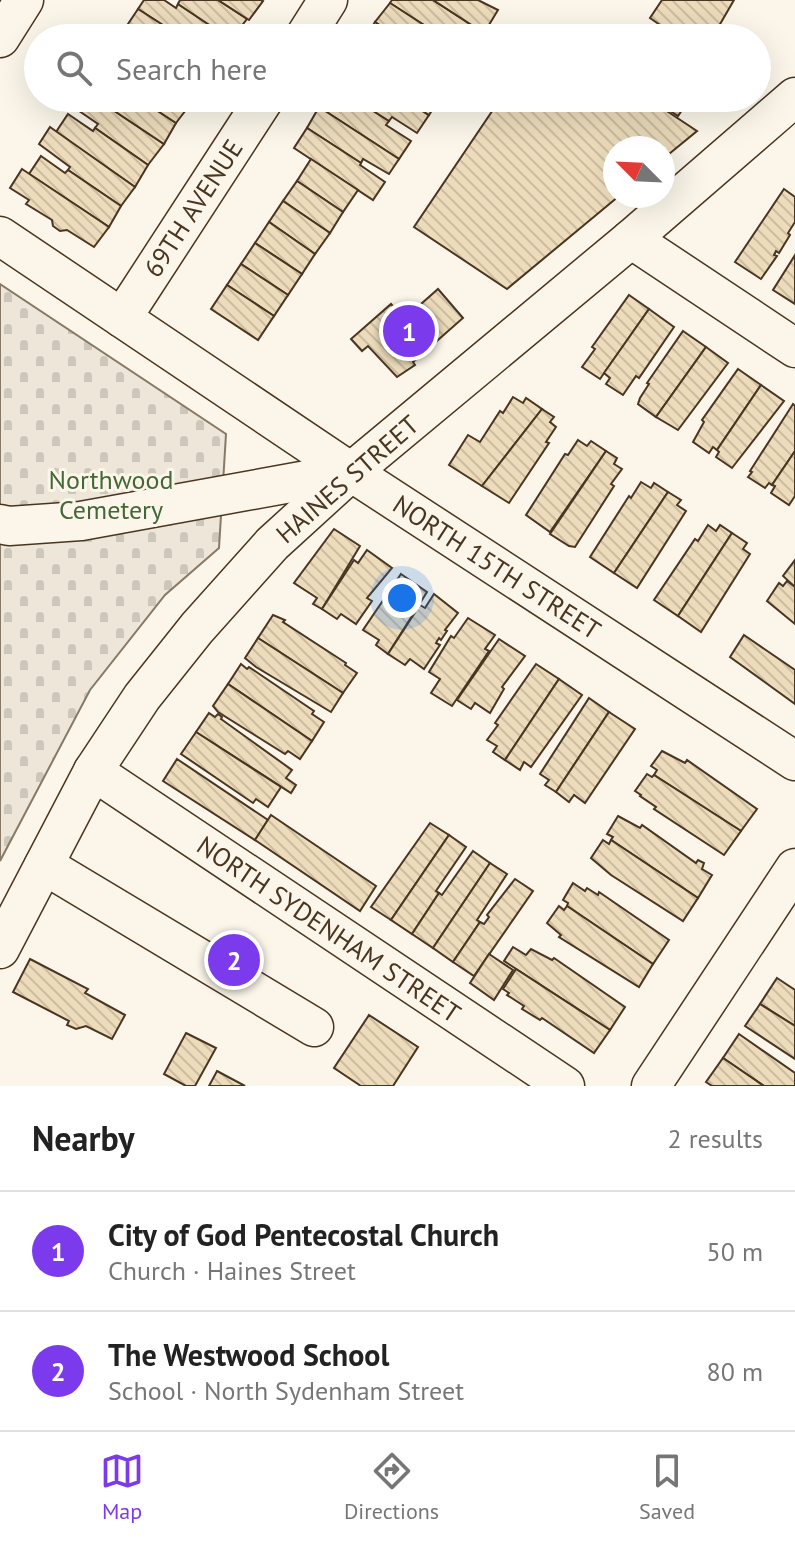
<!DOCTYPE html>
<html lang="en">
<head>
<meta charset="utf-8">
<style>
	body { margin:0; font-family:"PT Sans",sans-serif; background:#f6f6f6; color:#222 }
	.compass { position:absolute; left:603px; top:136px; width:72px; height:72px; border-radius:50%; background:#fff; box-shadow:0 8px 32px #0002; rotate:294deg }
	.you { position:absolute; left:402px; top:598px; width:28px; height:28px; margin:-20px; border:6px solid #fff; border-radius:50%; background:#1a73e8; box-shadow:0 0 0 12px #1a73e833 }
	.badge { display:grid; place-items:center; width:52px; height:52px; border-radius:50%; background:#7c3aed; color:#fff; font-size:26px; font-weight:700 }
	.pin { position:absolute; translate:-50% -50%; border:4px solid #fff; box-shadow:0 2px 8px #0006 }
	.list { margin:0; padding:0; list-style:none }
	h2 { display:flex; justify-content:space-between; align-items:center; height:104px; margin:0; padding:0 32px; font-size:34px }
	h2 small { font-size:26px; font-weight:400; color:#767676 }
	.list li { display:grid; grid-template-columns:52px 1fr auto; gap:24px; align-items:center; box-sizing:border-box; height:120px; padding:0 32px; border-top:2px solid #e0e0e0 }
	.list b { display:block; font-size:30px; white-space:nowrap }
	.list p { margin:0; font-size:26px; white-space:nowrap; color:#767676 }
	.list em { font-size:26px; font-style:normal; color:#767676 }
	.icon { flex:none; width:44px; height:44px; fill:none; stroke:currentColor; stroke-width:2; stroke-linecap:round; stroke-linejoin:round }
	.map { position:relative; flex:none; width:795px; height:1086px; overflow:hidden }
	.search { position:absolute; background:#fff; box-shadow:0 8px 32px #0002; left:24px; right:24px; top:24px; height:88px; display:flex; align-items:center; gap:20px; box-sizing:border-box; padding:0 28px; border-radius:44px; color:#767676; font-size:30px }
	.sheet { height:344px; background:#fff }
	nav { display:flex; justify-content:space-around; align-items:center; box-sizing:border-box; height:112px; border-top:2px solid #e0e0e0; background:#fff; font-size:22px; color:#767676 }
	nav a { display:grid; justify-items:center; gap:4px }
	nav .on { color:#7c3aed }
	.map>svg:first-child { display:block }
	.cemetery { fill:url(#cemetery-stones); stroke:#887966; stroke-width:2 }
	.building { fill:url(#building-back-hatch); stroke:#4a3520; stroke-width:2 }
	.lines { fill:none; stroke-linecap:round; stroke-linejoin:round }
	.minor-casing { stroke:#4a3520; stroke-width:41 }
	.minor { stroke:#fbf6e9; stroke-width:38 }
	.labels { text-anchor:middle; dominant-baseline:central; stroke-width:6; stroke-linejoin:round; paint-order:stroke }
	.street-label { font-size:26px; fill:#4a3520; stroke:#fbf6e9 }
	.park-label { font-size:26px; fill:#436837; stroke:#fbf6e9 }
</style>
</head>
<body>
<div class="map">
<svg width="795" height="1086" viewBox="0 0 795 1086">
	<defs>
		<pattern id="cemetery-stones" width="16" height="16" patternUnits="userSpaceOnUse" patternTransform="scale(2)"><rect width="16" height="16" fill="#ede6d9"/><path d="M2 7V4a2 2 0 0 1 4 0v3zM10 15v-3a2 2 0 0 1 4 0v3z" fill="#cdc6ba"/></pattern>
		<pattern id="building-back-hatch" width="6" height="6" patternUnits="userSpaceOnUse" patternTransform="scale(2)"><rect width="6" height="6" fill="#ecdcbc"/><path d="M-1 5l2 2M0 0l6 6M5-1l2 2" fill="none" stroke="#ccbda1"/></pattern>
	</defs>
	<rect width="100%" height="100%" fill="#fbf6e9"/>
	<polygon class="cemetery" points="0,284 226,434 219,548 165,595 90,690 0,861"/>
	<g class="building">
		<polygon points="144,0 164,0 176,8 178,4 229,38 183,38 138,9"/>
		<polygon points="180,0 218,0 247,19 232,38 229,38 178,4"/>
		<polygon points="218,0 261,0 263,1 249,20"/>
		<polygon points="392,0 433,0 484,33 481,38 452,38 446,34 444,38 390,3"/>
		<polygon points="433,0 478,0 498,10 484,33"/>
		<polygon points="662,0 734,0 712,38 679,38 650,18"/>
		<polygon points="390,3 444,38 399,38 375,22"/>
		<polygon points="138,9 183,38 149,38 128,24"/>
		<polygon points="375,22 399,38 366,38"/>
		<polygon points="73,98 95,98 164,144 148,165 95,128 98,124 69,104"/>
		<polygon points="95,98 138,98 176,123 164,144"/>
		<polygon points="138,98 187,98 192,102 176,123"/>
		<polygon points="326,98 353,98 389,121 386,125 411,141 399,159 319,107"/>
		<polygon points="353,98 402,98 429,115 417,133 392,117 389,121"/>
		<polygon points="402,98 437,98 439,99 429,115"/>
		<polygon points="501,98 647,98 697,131 663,159 663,148 615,148 615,196 619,196 507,289 414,227"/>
		<polygon points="651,98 690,98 678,116"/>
		<polygon points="319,107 399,159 389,174 363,159 361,163 307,128"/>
		<polygon points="68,114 93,131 95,128 148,165 135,187 56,132"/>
		<polygon points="50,127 135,187 121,206 68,170 70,167 39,144"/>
		<polygon points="307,128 361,163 360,165 385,182 373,200 294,148"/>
		<polygon points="41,156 65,173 68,170 121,206 109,227 29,174"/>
		<polygon points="311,159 358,190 343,212 297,181"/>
		<polygon points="22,169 109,227 94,247 67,230 60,231 53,226 52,220 26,204 29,200 10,188"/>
		<polygon points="297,181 343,212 330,233 283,201"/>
		<polygon points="784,189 795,197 795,222 788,233 790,235 779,253 776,251 774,255 777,256 761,279 735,262"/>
		<polygon points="283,201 330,233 315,254 269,222"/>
		<polygon points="269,222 315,254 302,274 255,243"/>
		<polygon points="255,243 302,274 288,295 241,264"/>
		<polygon points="795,255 795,304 773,290"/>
		<polygon points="241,264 288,295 274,316 227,285"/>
		<polygon points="227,285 274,316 258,340 211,309"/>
		<polygon points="438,289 463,318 413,362 415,365 397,377 368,346 362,351 351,339 391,304 404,319"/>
		<polygon points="629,295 649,309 600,379 582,367 595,349 592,347"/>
		<polygon points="649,309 674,327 639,378 636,376 623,395 606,384 610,378 604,373"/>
		<polygon points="683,331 706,347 656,417 638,404 640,398 649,384 647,383"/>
		<polygon points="706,347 728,363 678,430 656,417"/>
		<polygon points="738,369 761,385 717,450 713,447 709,453 693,442 704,422 702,420"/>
		<polygon points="761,385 784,401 732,468 716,457 719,452 717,450"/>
		<polygon points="513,397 523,403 526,398 542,409 482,486 449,465 468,435 480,442 500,411 503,413"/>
		<polygon points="793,404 795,406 795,451 772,485 769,483 765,488 748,477 752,472 750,471"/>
		<polygon points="542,409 554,417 550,422 556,427 546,442 549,443 509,503 482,486"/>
		<polygon points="578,440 587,446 591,441 606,451 550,532 526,515 565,454 568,455"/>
		<polygon points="606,451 617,458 614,464 622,469 611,484 614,486 575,547 569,546 550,534"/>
		<polygon points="795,451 795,496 789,505 771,493 775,486 772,485"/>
		<polygon points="641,482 651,488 654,483 668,492 614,573 590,557 629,496 631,498"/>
		<polygon points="668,492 681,500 677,505 686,511 637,588 614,573"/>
		<polygon points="708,525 716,531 720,525 732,533 678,616 654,600 695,539 698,541"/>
		<polygon points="334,529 360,546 322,609 313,604 317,598 294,583"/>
		<polygon points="732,533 747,543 743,549 750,554 701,632 678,616"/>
		<polygon points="367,550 392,568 367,598 372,601 356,624 341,614 337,619 322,609 354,560 358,563"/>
		<polygon points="795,560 795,587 783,576"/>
		<polygon points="401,574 427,592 388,654 376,645 379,640 363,630"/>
		<polygon points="787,581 795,587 795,624 767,601 779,583 783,586"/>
		<polygon points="434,594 458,613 445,630 447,631 441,640 439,638 436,643 440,645 424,669 410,659 405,665 388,654 420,605 425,608"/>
		<polygon points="273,615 285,620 283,622 346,663 345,665 357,673 343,693 258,638"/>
		<polygon points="468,618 495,635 485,649 489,651 452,706 431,693 440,679 429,672 451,636 454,638"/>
		<polygon points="744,635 795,670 795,704 730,657"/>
		<polygon points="258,638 343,693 331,712 256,667 245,658"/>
		<polygon points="499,639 525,656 502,687 504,689 490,713 475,703 471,709 457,700"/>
		<polygon points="241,664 247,669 249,667 314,711 312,714 324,722 312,741 228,684"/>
		<polygon points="536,664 559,679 505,760 493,752 497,746 487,740 498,725 495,723"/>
		<polygon points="559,679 582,695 531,767 524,762 520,770 505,760"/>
		<polygon points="228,684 312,741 300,759 288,751 285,754 218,712 213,706"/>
		<polygon points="589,698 609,712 556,792 545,785 549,780 540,774"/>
		<polygon points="609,712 635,729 585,803 574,795 569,802 556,792"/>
		<polygon points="209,713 215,717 218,714 222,717 221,719 292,770 286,778 296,785 291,793 196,732"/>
		<polygon points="196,732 281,787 268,807 256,799 253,803 181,754"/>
		<polygon points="662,751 685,763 687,760 757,809 741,831 654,775 657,770 651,766"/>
		<polygon points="177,759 268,820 255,840 163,781"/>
		<polygon points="647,774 652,777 654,775 741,831 724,855 654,809 656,807 640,796 641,795 635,791"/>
		<polygon points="271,815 376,886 360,911 255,840"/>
		<polygon points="618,816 640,828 642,825 696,863 698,860 704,863 702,869 712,875 698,898 611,840 613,837 607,834"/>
		<polygon points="430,823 449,835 391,920 371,907"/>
		<polygon points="449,835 466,847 436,891 439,893 412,934 391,920"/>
		<polygon points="603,840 609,844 611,840 698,898 683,921 611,875 591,858"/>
		<polygon points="473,851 490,863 433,948 412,934 439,893 442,895"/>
		<polygon points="490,863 507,874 477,920 480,922 453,962 433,948"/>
		<polygon points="515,879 533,891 474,976 453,962 480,922 484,924 489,917 487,915"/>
		<polygon points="573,883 585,891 587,888 598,895 599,892 669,940 653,964 567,906 568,903 563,900"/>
		<polygon points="559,906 564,910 567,906 653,964 639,987 559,937 561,935 547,923"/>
		<polygon points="513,947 526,955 531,949 552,960 554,958 625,1007 610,1030 504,961"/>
		<polygon points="489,954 513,970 494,1000 470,983"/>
		<polygon points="30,959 88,989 85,993 125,1015 112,1039 86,1026 76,1029 67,1025 69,1021 13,992"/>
		<polygon points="516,969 610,1030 594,1053 542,1018 540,1020 522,1009 524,1006 507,995 509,993 503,989"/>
		<polygon points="777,978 795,990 795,1026 760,1004"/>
		<polygon points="760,1004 795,1026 795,1059 745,1026"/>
		<polygon points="369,1015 418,1047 393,1086 361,1086 334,1068"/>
		<polygon points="186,1033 216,1048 195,1086 186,1086 164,1074"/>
		<polygon points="739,1034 795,1073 795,1086 764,1086 723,1058"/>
		<polygon points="723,1058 764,1086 712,1086 706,1082"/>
		<polygon points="217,1071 245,1086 209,1086"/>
	</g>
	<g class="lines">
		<defs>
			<g id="minor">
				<polyline points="0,38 24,0"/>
				<polyline points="304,38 328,0"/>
				<polyline points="0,236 351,472 795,761"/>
				<polyline points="631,239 795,348"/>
				<polyline points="122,318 265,98"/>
				<polyline points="0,524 9,526 81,521 351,472"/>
				<polyline points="93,771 565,1086"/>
				<polyline points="44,865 314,1027"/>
				<polyline points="0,949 93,771 142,697 197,628 272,544 351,472 631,239 795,97"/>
				<polyline points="651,1086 795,868"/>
			</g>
		</defs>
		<use href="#minor" class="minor-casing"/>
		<use href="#minor" class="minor"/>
	</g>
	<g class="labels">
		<g class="street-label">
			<text transform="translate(193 208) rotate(-57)">69TH AVENUE</text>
			<text transform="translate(347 479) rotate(-41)">HAINES STREET</text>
			<text transform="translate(497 567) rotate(33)">NORTH 15TH STREET</text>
			<text transform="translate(329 929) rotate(34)">NORTH SYDENHAM STREET</text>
		</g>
		<g class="park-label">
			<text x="111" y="479">Northwood<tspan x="111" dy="30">Cemetery</tspan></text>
		</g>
	</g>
</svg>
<svg class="compass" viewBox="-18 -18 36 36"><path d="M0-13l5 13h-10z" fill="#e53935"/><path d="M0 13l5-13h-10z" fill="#767676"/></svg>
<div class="you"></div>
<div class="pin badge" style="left:409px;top:331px">1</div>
<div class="pin badge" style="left:234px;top:960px">2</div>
<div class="search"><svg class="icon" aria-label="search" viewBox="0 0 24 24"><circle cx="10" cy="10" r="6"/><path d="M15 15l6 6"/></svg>Search here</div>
</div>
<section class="sheet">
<h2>Nearby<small>2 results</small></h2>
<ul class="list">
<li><span class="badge">1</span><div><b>City of God Pentecostal Church</b><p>Church · Haines Street</p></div><em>50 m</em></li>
<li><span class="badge">2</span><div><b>The Westwood School</b><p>School · North Sydenham Street</p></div><em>80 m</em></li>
</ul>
</section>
<nav>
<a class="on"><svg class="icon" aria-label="map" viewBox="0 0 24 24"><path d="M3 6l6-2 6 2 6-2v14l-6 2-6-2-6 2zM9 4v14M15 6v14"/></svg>Map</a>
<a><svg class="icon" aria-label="directions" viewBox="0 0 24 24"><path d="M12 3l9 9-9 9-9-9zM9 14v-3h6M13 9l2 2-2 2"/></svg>Directions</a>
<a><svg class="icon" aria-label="saved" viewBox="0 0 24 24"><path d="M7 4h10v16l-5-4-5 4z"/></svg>Saved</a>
</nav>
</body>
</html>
